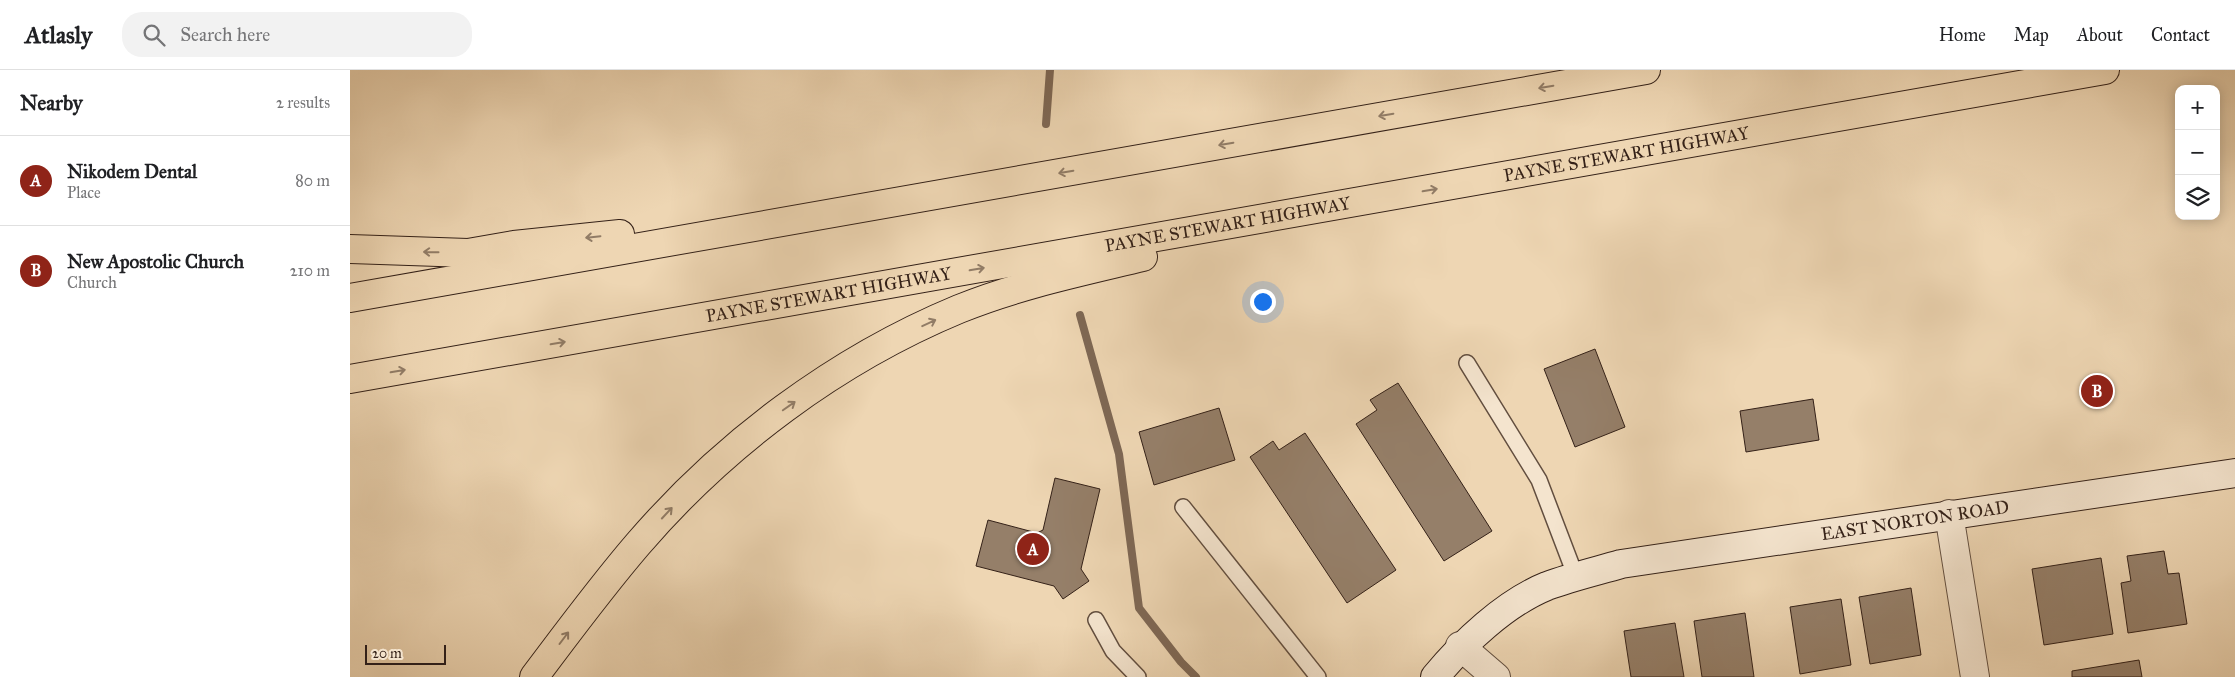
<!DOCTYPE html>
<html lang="en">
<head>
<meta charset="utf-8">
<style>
	body { margin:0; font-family:"IM FELL Great Primer",serif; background:#f2f2f2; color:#202124 }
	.controls { position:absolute; right:15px; top:15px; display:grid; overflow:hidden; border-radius:10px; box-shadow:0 2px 12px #0003 }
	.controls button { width:45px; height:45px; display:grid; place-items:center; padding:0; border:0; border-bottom:1px solid #e0e0e0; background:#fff; color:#202124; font:25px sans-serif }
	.scale { position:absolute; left:15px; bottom:12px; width:81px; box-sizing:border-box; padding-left:5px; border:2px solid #342118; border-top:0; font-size:14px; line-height:18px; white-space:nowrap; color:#342118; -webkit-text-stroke:4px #f4e4ce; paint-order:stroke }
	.you { position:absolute; left:912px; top:231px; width:18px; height:18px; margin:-12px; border:4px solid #fff; border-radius:50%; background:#1a73e8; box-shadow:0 0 0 8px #1a73e833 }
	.badge { display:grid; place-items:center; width:32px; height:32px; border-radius:50%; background:#8f2418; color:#fff; font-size:16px; font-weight:700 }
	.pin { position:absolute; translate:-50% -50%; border:2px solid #fff; box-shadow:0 1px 5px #0006 }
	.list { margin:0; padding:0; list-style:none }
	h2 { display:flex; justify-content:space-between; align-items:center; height:65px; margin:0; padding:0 20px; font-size:21px }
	h2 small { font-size:16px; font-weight:400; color:#757577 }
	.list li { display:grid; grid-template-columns:32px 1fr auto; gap:15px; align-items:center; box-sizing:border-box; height:90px; padding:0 20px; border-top:1px solid #e0e0e0 }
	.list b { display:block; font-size:19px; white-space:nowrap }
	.list p { margin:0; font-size:16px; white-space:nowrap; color:#757577 }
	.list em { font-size:16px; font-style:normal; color:#757577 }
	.icon { flex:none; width:28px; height:28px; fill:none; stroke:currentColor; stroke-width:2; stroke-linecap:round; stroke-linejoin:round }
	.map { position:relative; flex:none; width:1885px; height:607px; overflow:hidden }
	header { display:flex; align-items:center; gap:30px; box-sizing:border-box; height:70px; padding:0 25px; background:#fff; border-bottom:1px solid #e0e0e0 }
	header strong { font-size:24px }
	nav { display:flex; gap:28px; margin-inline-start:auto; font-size:18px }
	.search { width:350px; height:45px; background:#f2f2f2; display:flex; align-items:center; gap:12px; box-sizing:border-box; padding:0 18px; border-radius:20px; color:#757577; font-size:19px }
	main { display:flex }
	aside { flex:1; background:#fff }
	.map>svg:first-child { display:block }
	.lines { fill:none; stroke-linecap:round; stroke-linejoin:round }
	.stream { stroke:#7e6855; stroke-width:8 }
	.building { fill:#957f69; stroke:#342118 }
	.lane-casing { stroke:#624e3f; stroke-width:18 }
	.street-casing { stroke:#624e3f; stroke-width:30 }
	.secondary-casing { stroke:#342118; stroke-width:30 }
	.highway-casing { stroke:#342118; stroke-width:30 }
	.lane { stroke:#f4e4ce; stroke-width:15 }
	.street { stroke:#f4e4ce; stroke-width:28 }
	.secondary { stroke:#f4e4ce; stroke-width:28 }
	.highway { stroke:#eed6b3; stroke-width:28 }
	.oneway { stroke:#917c66 }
	.labels { text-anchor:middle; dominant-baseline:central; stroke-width:4; stroke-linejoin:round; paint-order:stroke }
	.street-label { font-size:18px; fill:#342118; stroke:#f4e4ce }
</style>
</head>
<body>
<header>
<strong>Atlasly</strong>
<div class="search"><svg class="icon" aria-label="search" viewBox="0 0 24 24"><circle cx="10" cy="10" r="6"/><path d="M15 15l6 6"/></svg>Search here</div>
<nav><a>Home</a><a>Map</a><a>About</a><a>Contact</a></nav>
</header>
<main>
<aside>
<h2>Nearby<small>2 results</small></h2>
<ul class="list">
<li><span class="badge">A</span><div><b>Nikodem Dental</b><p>Place</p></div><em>80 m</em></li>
<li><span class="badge">B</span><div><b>New Apostolic Church</b><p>Church</p></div><em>210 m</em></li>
</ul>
</aside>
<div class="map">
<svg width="1885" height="607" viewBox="0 0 1885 607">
	<rect width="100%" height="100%" fill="#eed6b3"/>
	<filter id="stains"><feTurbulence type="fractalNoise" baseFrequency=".004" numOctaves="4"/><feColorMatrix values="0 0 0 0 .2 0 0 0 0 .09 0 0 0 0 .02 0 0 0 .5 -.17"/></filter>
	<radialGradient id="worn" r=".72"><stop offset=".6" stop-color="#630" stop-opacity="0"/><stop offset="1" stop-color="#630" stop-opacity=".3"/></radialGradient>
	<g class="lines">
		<g class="stream">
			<polyline points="696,54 700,0"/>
			<polyline points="730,245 769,384 789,538 831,592 846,607"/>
		</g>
	</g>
	<g class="building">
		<polygon points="1245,279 1275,357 1225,377 1194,299"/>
		<polygon points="1048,313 1142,461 1094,491 1006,354 1027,340 1020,330"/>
		<polygon points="1463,329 1469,370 1396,382 1390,341"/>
		<polygon points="869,338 885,390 804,415 789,362"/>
		<polygon points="955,363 1046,500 997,533 900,387 923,371 929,380"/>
		<polygon points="705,408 750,419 731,499 739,511 713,529 704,516 626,496 638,450 687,463 693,460"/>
		<polygon points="1814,481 1818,504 1829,503 1837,554 1778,563 1771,513 1781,511 1777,486"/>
		<polygon points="1751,488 1763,564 1694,575 1682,499"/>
		<polygon points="1561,518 1571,585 1520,594 1509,527"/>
		<polygon points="1491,529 1501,595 1450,604 1440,537"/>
		<polygon points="1395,543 1404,607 1352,607 1344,551"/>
		<polygon points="1325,553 1334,607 1281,607 1274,561"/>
		<polygon points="1789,590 1792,607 1722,607 1722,601"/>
	</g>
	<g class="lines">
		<defs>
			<g id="lane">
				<polyline points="1117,293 1189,410 1226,507"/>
				<polyline points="833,437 968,607"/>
				<polyline points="746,550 763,581 788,607"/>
			</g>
			<g id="street">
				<polyline points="1599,444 1625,607"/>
				<polyline points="1110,576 1146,607"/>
			</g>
			<g id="secondary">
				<path id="s1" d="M1085,607c28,-34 70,-74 112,-91 24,-9 50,-15 74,-22l614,-91"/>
			</g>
			<g id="highway">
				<polyline points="0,179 118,183 164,175 270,164"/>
				<polyline points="0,228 1296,0"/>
				<path id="s2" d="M0,309l1755,-309"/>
				<path d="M184,607c34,-45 67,-90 104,-133 86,-100 198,-184 321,-235 59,-24 122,-37 184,-52"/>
			</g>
		</defs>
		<use href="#lane" class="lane-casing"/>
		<use href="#street" class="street-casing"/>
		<use href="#secondary" class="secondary-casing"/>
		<use href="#highway" class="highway-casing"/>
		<use href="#lane" class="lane"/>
		<use href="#street" class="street"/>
		<use href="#secondary" class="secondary"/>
		<use href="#highway" class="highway"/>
	</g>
	<defs><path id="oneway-shaft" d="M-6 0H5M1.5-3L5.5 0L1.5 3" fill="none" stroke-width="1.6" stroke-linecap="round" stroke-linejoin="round" transform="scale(1.25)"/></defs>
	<g class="oneway">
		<use href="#oneway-shaft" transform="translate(1196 17) rotate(170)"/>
		<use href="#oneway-shaft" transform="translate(1036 45) rotate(170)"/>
		<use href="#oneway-shaft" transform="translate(876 74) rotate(170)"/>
		<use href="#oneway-shaft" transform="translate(716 102) rotate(170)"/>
		<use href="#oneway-shaft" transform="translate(1080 120) rotate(-10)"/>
		<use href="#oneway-shaft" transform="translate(243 167) rotate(174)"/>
		<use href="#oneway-shaft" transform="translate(81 182) rotate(-179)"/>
		<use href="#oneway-shaft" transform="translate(627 199) rotate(-10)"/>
		<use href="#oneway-shaft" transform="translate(579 253) rotate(-25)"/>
		<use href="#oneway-shaft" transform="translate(208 273) rotate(-10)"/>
		<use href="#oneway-shaft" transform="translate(48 301) rotate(-10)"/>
		<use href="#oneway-shaft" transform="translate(439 336) rotate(-35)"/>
		<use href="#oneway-shaft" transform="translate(317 443) rotate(-47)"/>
		<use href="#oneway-shaft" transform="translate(214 568) rotate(-53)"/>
	</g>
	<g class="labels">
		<g class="street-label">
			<text stroke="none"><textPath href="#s2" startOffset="1296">PAYNE STEWART HIGHWAY</textPath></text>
			<text stroke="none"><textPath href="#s2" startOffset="891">PAYNE STEWART HIGHWAY</textPath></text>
			<text stroke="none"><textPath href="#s2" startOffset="486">PAYNE STEWART HIGHWAY</textPath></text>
			<text stroke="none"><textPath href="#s1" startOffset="520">EAST NORTON ROAD</textPath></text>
		</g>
	</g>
	<rect width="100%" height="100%" filter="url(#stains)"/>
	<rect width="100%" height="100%" fill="url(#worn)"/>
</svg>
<div class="controls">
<button>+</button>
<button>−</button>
<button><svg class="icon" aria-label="layers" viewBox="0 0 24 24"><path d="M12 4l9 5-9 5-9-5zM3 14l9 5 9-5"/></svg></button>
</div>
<div class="scale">20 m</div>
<div class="you"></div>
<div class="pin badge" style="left:683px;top:479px">A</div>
<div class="pin badge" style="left:1747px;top:321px">B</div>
</div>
</main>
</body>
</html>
